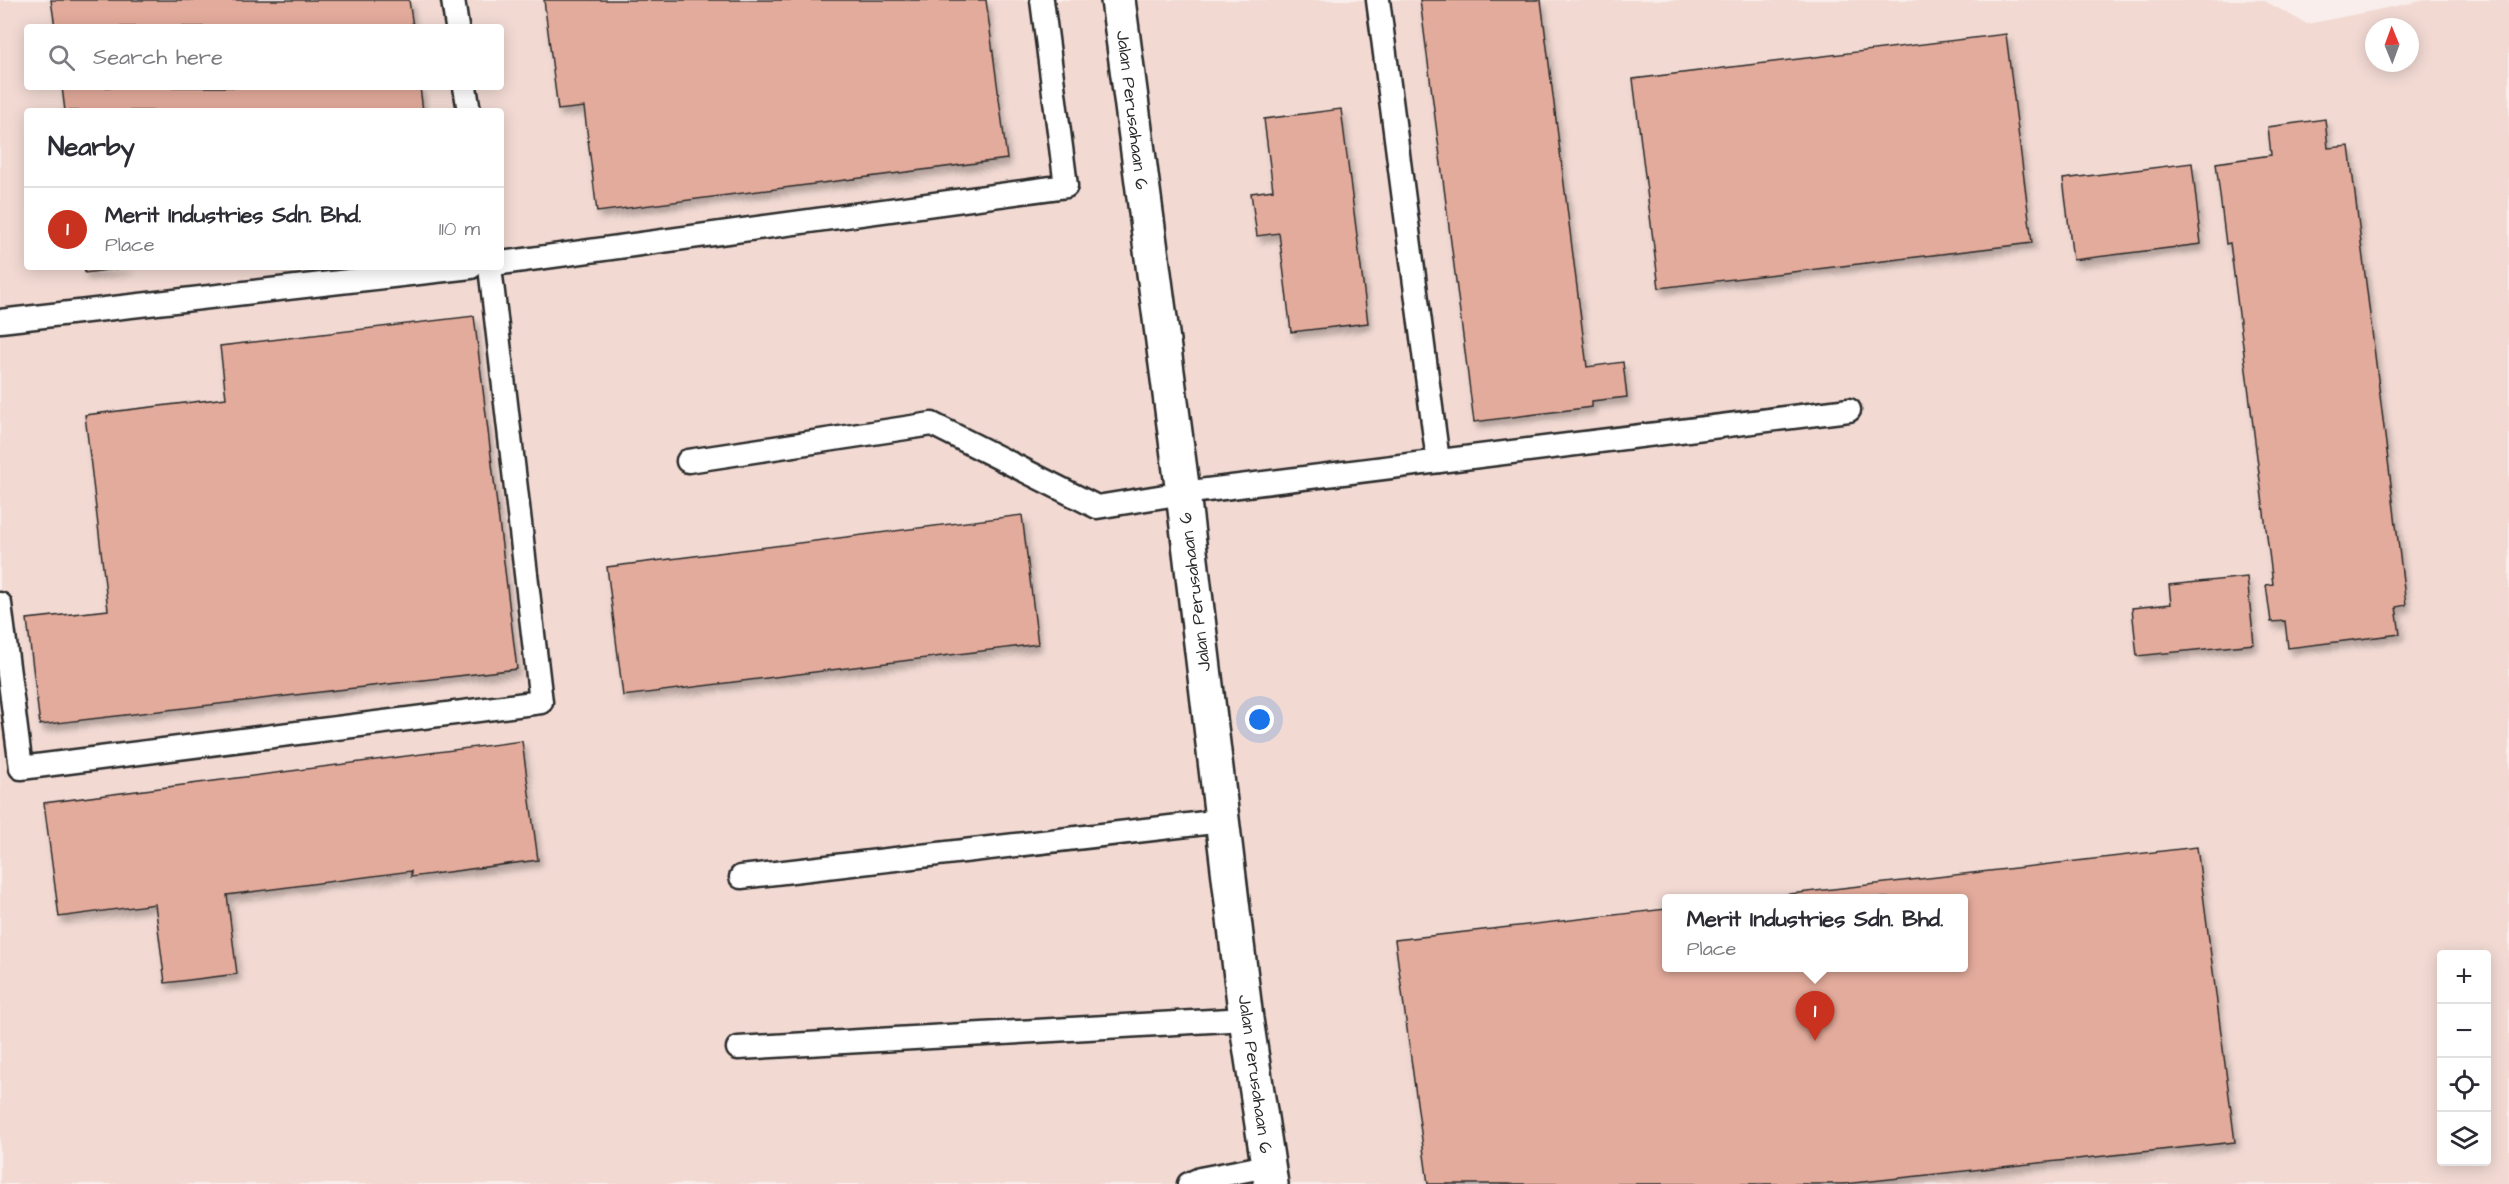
<!DOCTYPE html>
<html lang="en">
<head>
<meta charset="utf-8">
<style>
	body { margin:0; font-family:"Architects Daughter",sans-serif; background:#f2f2f3; color:#2b2b33 }
	.controls { position:absolute; right:18px; bottom:18px; display:grid; overflow:hidden; border-radius:6px; box-shadow:0 3px 15px #0003 }
	.controls button { width:54px; height:54px; display:grid; place-items:center; padding:0; border:0; border-bottom:2px solid #e1e1e2; background:#fff; color:#2b2b33; font:30px sans-serif }
	.compass { position:absolute; left:2365px; top:18px; width:54px; height:54px; border-radius:50%; background:#fff; box-shadow:0 3px 15px #0003; rotate:359deg }
	.you { position:absolute; left:1260px; top:720px; width:21px; height:21px; margin:-15px; border:4px solid #fff; border-radius:50%; background:#1a73e8; box-shadow:0 0 0 9px #1a73e833 }
	.badge { display:grid; place-items:center; width:39px; height:39px; border-radius:50%; background:#c8321e; color:#fff; font-size:20px; font-weight:700 }
	.pin { position:absolute; translate:-50% -50px; filter:drop-shadow(0 2px 3px #0008) }
	.pin::after { content:''; position:absolute; top:32px; width:21px; height:18px; background:inherit; clip-path:polygon(0 0,100% 0,50% 100%) }
	.popup { position:absolute; left:1662px; top:894px; width:306px; height:78px; box-sizing:border-box; display:grid; place-content:center; border-radius:6px; background:#fff; filter:drop-shadow(0 2px 4px #0005); font-size:20px; white-space:nowrap; color:#7c7c81 }
	.popup b { font-size:22px; color:#2b2b33 }
	.popup::after { content:''; position:absolute; left:50%; top:100%; margin-left:-12px; border:12px solid transparent; border-top-color:#fff }
	.list { margin:0; padding:0; list-style:none }
	h2 { display:flex; justify-content:space-between; align-items:center; height:78px; margin:0; padding:0 24px; font-size:26px }
	h2 small { font-size:20px; font-weight:400; color:#7c7c81 }
	.list li { display:grid; grid-template-columns:39px 1fr auto; gap:18px; align-items:center; box-sizing:border-box; height:84px; padding:0 24px; border-top:2px solid #e1e1e2 }
	.list b { display:block; font-size:22px; white-space:nowrap }
	.list p { margin:0; font-size:20px; white-space:nowrap; color:#7c7c81 }
	.list em { font-size:20px; font-style:normal; color:#7c7c81 }
	.icon { flex:none; width:33px; height:33px; fill:none; stroke:currentColor; stroke-width:2; stroke-linecap:round; stroke-linejoin:round }
	.map { position:relative; flex:none; width:2509px; height:1184px; overflow:hidden }
	.search { position:absolute; background:#fff; box-shadow:0 3px 15px #0003; left:24px; top:24px; width:480px; height:66px; display:flex; align-items:center; gap:15px; box-sizing:border-box; padding:0 21px; border-radius:6px; color:#7c7c81; font-size:22px }
	.panel { position:absolute; background:#fff; box-shadow:0 3px 15px #0003; left:24px; top:108px; width:480px; height:162px; border-radius:6px }
	.map>svg:first-child { display:block }
	.built { fill:#f2dad3; fill-rule:evenodd }
	.building { fill:#e3ab9b; stroke:#2b2b2b; stroke-width:1.5; filter:url(#shadow) }
	.lines { fill:none; stroke-linecap:round; stroke-linejoin:round }
	.service-casing { stroke:#2b2b2b; stroke-width:27 }
	.minor-casing { stroke:#2b2b2b; stroke-width:38 }
	.service { stroke:#fff; stroke-width:22 }
	.minor { stroke:#fff; stroke-width:33 }
	.labels { text-anchor:middle; dominant-baseline:central; stroke-width:4.5; stroke-linejoin:round; paint-order:stroke }
	.street-label { font-size:18px; fill:#2b2b2b; stroke:#fff }
</style>
</head>
<body>
<div class="map">
<svg width="2509" height="1184" viewBox="0 0 2509 1184">
	<defs>
		<filter id="shadow"><feDropShadow dx="3.5" dy="6" stdDeviation="3" flood-color="#0004"/></filter>
	</defs>
	<rect width="100%" height="100%" fill="#f9eeeb"/>
	<filter id="ink" filterUnits="userSpaceOnUse"><feTurbulence type="fractalNoise" baseFrequency=".0167" numOctaves="2"/><feDisplacementMap in="SourceGraphic" scale="12" xChannelSelector="R" yChannelSelector="G"/><feConvolveMatrix kernelMatrix="1 2 1 2 8 2 1 2 1" color-interpolation-filters="sRGB"/></filter>
	<g filter="url(#ink)">
		<path class="built" d="M0,0h2263l44,24 119,-24h83v1184h-2509zM27,27h474v60h-474zM2374,27h36v36h-36zM27,111h474v156h-474zM1666,898h298v70h-298zM2442,954h44v208h-44z"/>
		<g class="building">
			<polygon points="51,0 409,0 413,27 55,27"/>
			<polygon points="544,0 986,0 1007,159 597,212 584,107 558,110"/>
			<polygon points="1420,0 1541,0 1587,367 1623,362 1627,397 1592,401 1592,407 1474,422"/>
			<polygon points="2006,34 2032,243 1659,288 1633,79"/>
			<polygon points="62,87 420,87 423,111 65,111"/>
			<polygon points="1341,109 1368,323 1291,332 1279,233 1257,236 1251,193 1273,190 1264,119"/>
			<polygon points="2325,119 2328,148 2349,146 2406,605 2396,607 2400,634 2288,648 2285,621 2271,622 2266,585 2273,584 2230,243 2226,244 2216,163 2271,155 2268,127"/>
			<polygon points="2192,163 2201,244 2073,260 2063,179"/>
			<polygon points="84,267 130,267 85,273"/>
			<polygon points="474,316 517,669 40,725 27,619 108,610 85,415 226,398 220,346"/>
			<polygon points="1022,515 1038,644 623,696 607,567"/>
			<polygon points="2247,577 2254,644 2137,656 2132,608 2171,604 2169,585"/>
			<polygon points="522,741 538,860 411,877 411,871 227,895 237,974 165,983 155,904 59,917 44,803"/>
			<polygon points="2197,847 2235,1142 1844,1184 1428,1184 1395,940 1666,909 1666,968 1964,968 1964,898 1754,898"/>
		</g>
		<g class="lines">
			<defs>
				<g id="service">
					<polyline points="453,0 457,27"/>
					<polyline points="1378,0 1438,461"/>
					<polyline points="465,87 469,111"/>
					<polyline points="501,263 1066,186 1042,0"/>
					<polyline points="0,321 471,267"/>
					<polyline points="688,461 932,424 1097,507 1183,493 1849,410"/>
					<polyline points="0,604 21,768 541,702 490,267"/>
					<polyline points="741,877 1222,821"/>
					<polyline points="738,1048 1246,1019"/>
					<polyline points="1189,1184 1200,1179 1268,1166"/>
				</g>
				<polyline id="minor" points="1118,0 1183,493 1246,1019 1271,1184"/>
			</defs>
			<use href="#service" class="service-casing"/>
			<use href="#minor" class="minor-casing"/>
			<use href="#service" class="service"/>
			<use href="#minor" class="minor"/>
		</g>
	</g>
	<g class="labels">
		<g class="street-label">
			<text transform="translate(1132 110) rotate(83)">Jalan Perusahaan 6</text>
			<text transform="translate(1195 592) rotate(-97)">Jalan Perusahaan 6</text>
			<text transform="translate(1255 1074) rotate(82)">Jalan Perusahaan 6</text>
		</g>
	</g>
</svg>
<div class="controls">
<button>+</button>
<button>−</button>
<button><svg class="icon" aria-label="locate" viewBox="0 0 24 24"><circle cx="12" cy="12" r="6"/><path d="M12 2v4M12 18v4M2 12h4M18 12h4"/></svg></button>
<button><svg class="icon" aria-label="layers" viewBox="0 0 24 24"><path d="M12 4l9 5-9 5-9-5zM3 14l9 5 9-5"/></svg></button>
</div>
<svg class="compass" viewBox="-18 -18 36 36"><path d="M0-13l5 13h-10z" fill="#e53935"/><path d="M0 13l5-13h-10z" fill="#7c7c81"/></svg>
<div class="you"></div>
<div class="pin badge" style="left:1815px;top:1041px">1</div>
<div class="popup"><b>Merit Industries Sdn. Bhd.</b>Place</div>
<div class="search"><svg class="icon" aria-label="search" viewBox="0 0 24 24"><circle cx="10" cy="10" r="6"/><path d="M15 15l6 6"/></svg>Search here</div>
<section class="panel">
<h2>Nearby<small></small></h2>
<ul class="list">
<li><span class="badge">1</span><div><b>Merit Industries Sdn. Bhd.</b><p>Place</p></div><em>110 m</em></li>
</ul>
</section>
</div>
</body>
</html>
